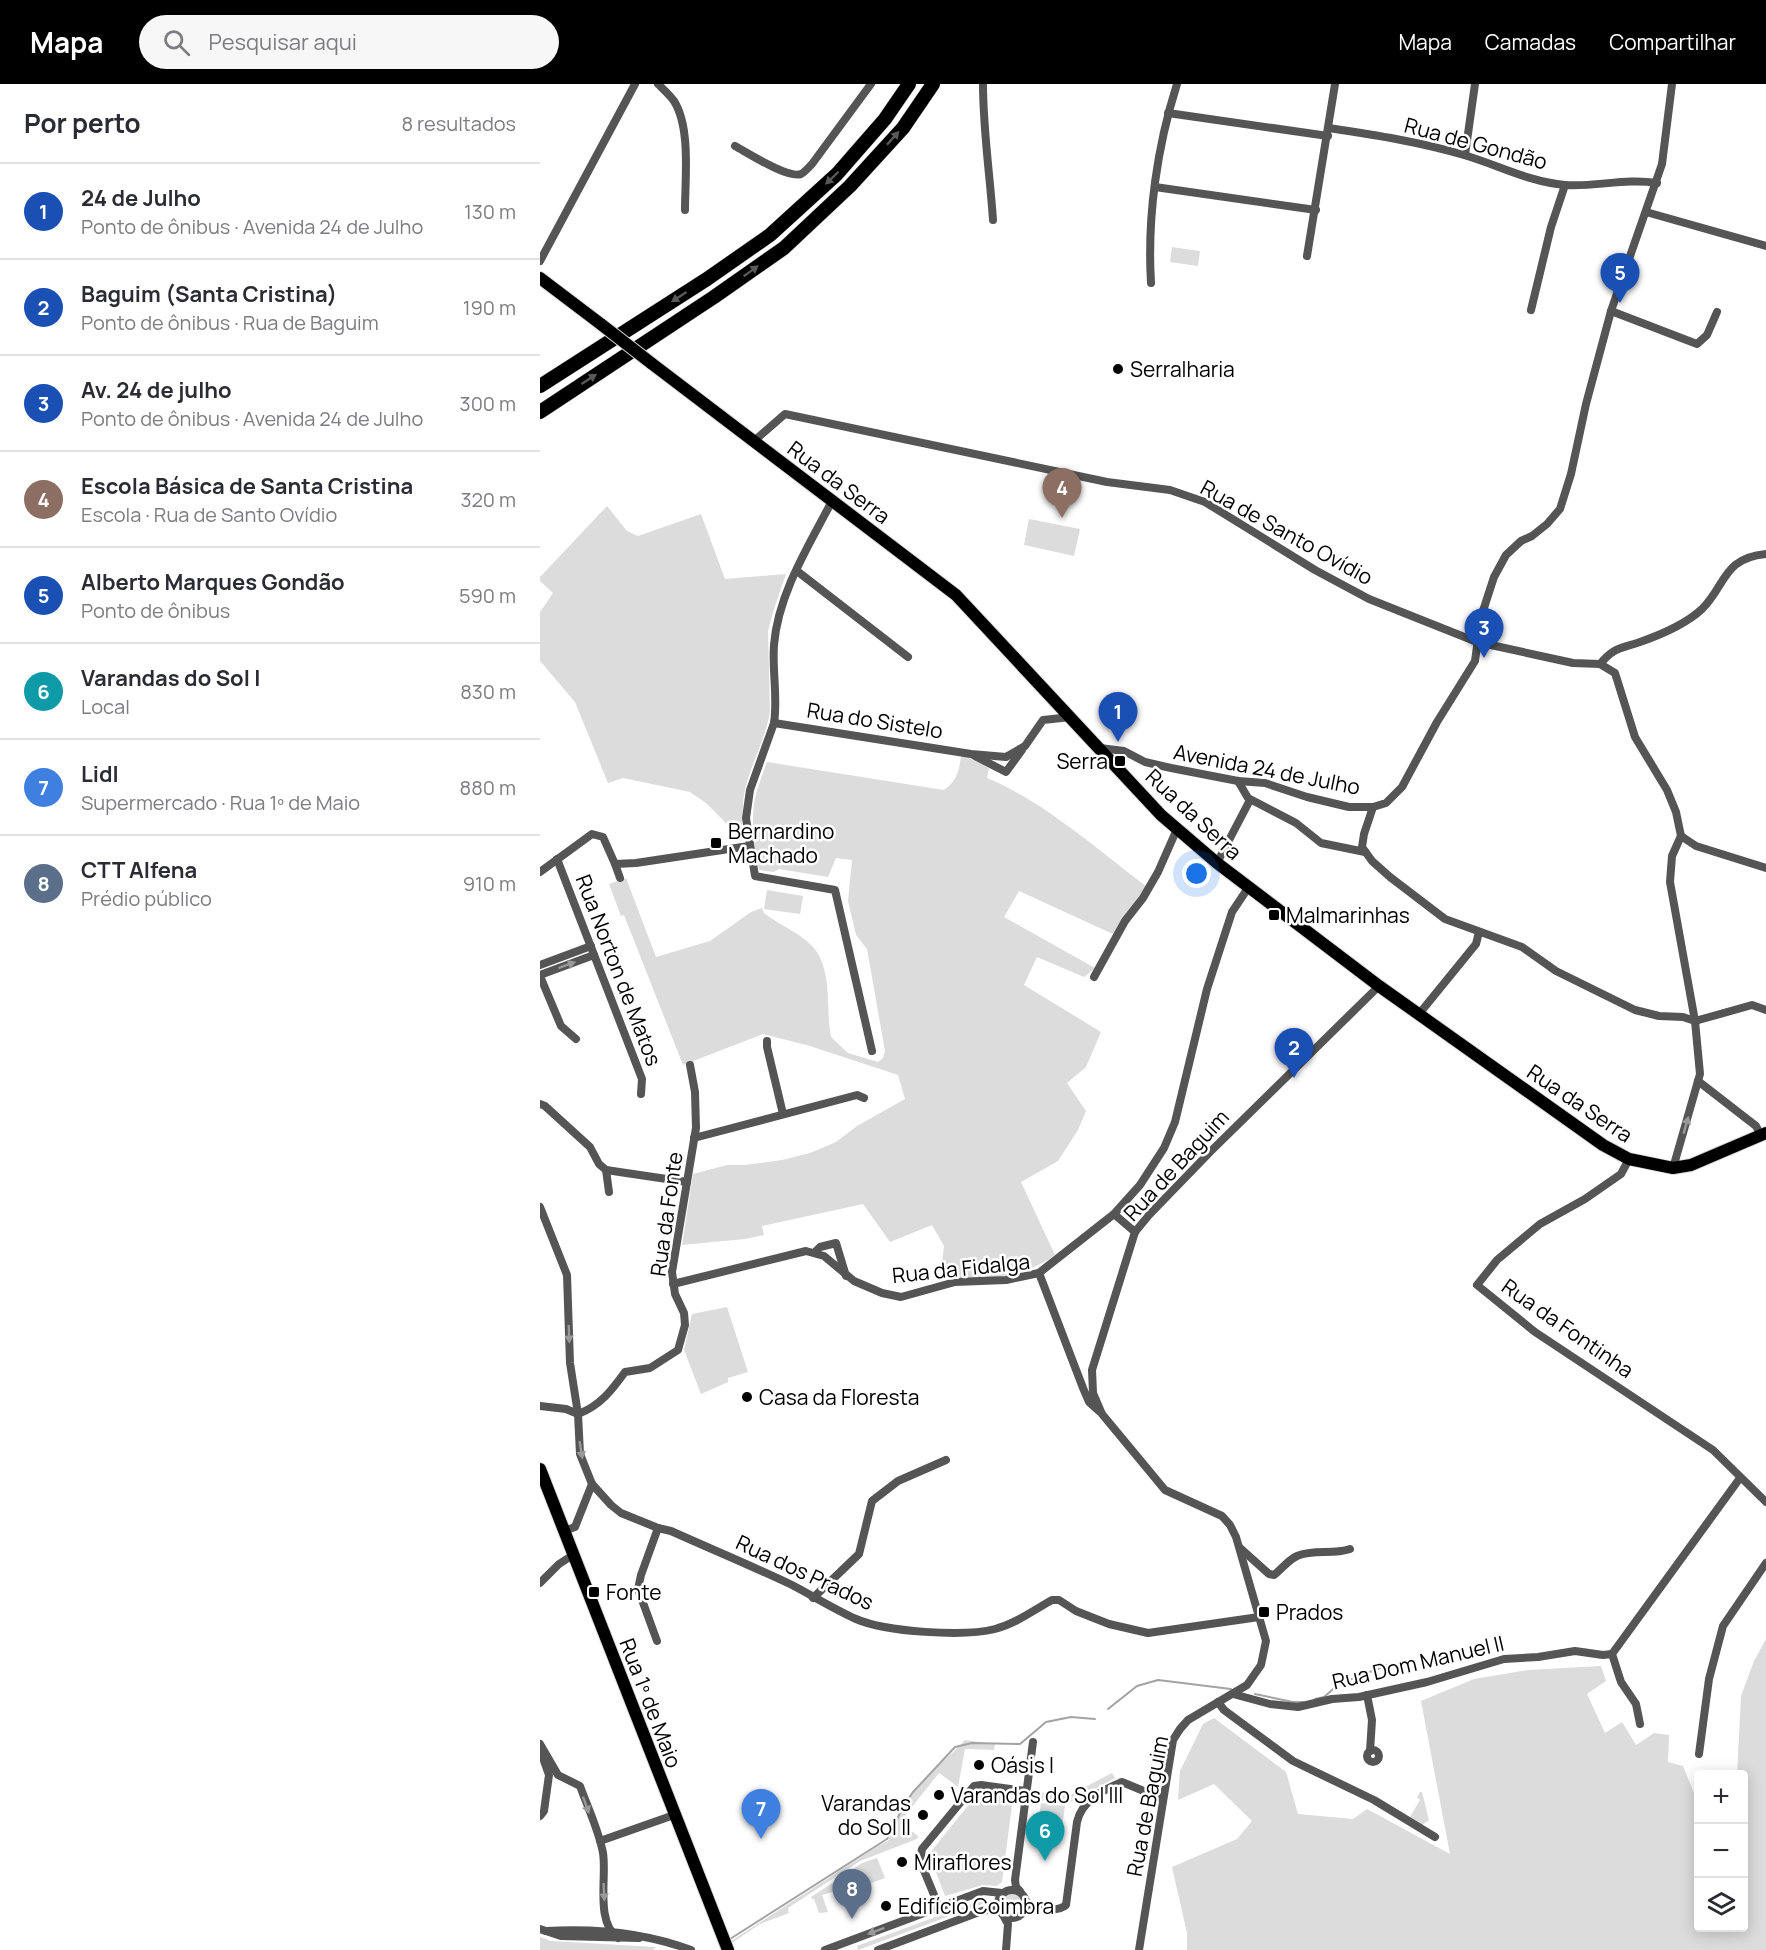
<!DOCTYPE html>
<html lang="pt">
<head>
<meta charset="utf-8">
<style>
	body { margin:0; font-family:Manrope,sans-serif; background:#f7f7f7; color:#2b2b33 }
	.controls { position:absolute; right:18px; bottom:18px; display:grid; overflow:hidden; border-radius:6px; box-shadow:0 3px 15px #0003 }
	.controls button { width:54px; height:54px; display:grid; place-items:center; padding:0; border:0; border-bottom:2px solid #e1e1e2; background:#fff; color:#2b2b33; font:30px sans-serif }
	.you { position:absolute; left:657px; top:790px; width:21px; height:21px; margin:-15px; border:4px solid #fff; border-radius:50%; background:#1a73e8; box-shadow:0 0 0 9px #1a73e833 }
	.badge { display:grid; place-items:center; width:39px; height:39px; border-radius:50%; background:#000; color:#fff; font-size:20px; font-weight:700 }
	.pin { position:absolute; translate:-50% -50px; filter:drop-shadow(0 2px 3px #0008) }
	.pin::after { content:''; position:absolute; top:32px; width:21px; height:18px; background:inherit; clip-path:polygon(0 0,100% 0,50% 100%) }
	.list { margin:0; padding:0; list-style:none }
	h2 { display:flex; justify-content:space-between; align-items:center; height:78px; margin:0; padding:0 24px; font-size:26px }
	h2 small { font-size:20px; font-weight:400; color:#7c7c81 }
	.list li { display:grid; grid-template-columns:39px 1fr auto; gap:18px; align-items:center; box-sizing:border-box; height:96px; padding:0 24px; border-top:2px solid #e1e1e2 }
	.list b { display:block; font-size:22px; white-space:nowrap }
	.list p { margin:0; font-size:20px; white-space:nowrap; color:#7c7c81 }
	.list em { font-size:20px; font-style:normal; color:#7c7c81 }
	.icon { flex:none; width:33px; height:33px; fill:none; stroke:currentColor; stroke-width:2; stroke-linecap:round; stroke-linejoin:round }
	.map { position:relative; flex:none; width:1226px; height:1866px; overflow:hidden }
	header { display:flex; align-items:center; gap:36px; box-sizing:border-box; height:84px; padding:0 30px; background:#000; color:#fff }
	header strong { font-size:28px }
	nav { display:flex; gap:33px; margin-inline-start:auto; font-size:21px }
	.search { width:420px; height:54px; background:#f7f7f7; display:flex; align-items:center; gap:15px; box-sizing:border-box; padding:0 21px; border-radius:33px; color:#7c7c81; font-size:22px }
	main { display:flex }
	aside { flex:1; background:#fff }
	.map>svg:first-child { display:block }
	.green { fill:#dcdcdc }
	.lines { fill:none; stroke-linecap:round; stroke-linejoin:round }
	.stream { stroke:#a3a3a3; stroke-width:2 }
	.primary-casing { stroke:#dbdbdb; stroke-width:14 }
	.highway-casing { stroke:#dbdbdb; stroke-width:15 }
	.street { stroke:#555; stroke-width:8 }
	.primary { stroke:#000; stroke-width:12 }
	.highway { stroke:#000; stroke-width:14 }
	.primary-bridge-casing { stroke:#dbdbdb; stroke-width:14; stroke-linecap:butt }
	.primary-bridge { stroke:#000; stroke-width:12 }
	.oneway { fill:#595959 }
	.oneway2 { fill:#999 }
	.poi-dot { fill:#000; stroke:#fff; stroke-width:2 }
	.labels { text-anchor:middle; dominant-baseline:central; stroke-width:5; stroke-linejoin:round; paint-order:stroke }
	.street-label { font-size:21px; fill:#000; stroke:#fff }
	.poi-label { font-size:21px; fill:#000; stroke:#fff; text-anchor:start }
</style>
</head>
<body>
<header>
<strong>Mapa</strong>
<div class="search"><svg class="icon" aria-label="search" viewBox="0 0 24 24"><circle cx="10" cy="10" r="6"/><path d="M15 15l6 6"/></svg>Pesquisar aqui</div>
<nav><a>Mapa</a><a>Camadas</a><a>Compartilhar</a></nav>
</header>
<main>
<aside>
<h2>Por perto<small>8 resultados</small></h2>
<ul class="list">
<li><span class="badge" style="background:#1a4fb4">1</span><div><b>24 de Julho</b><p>Ponto de ônibus · Avenida 24 de Julho</p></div><em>130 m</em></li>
<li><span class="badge" style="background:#1a4fb4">2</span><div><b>Baguim (Santa Cristina)</b><p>Ponto de ônibus · Rua de Baguim</p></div><em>190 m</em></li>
<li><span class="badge" style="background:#1a4fb4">3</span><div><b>Av. 24 de julho</b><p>Ponto de ônibus · Avenida 24 de Julho</p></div><em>300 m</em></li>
<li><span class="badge" style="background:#8d6e63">4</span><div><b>Escola Básica de Santa Cristina</b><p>Escola · Rua de Santo Ovídio</p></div><em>320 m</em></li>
<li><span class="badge" style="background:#1a4fb4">5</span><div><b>Alberto Marques Gondão</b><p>Ponto de ônibus</p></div><em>590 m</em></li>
<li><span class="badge" style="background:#0f9aa8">6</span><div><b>Varandas do Sol I</b><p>Local</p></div><em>830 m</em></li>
<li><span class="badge" style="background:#3f7fe0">7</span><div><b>Lidl</b><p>Supermercado · Rua 1º de Maio</p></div><em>880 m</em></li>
<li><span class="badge" style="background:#5c6f8a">8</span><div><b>CTT Alfena</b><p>Prédio público</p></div><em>910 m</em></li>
</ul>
</aside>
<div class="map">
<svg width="1226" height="1866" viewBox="0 0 1226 1866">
	<rect width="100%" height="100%" fill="#fff"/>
	<g class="green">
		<polygon points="632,163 660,167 658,182 630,178"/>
		<path d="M67,422l20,25 11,5 63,-22 24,65 61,-5 -12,35 -6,22 2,80c-4,29 -21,55 -26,84 -2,11 0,35 -5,41l-33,-33 -16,-11 -67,-14 -15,5 -33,-81 -35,-41v-49l13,-19 -13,-12v-4z"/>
		<polygon points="489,435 540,445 534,472 484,461"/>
		<path d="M421,672l13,2 15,10 -2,10c56,23 111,72 160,109l-34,47 -94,-43 -15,26 91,51 -11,9 -47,-20 -13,28 77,47 -15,35 -19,16 19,28 -8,19 -20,31 -37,21 34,73c-15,11 -34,18 -53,21 -20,4 -41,-1 -62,5l4,-35 -12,-21 -42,17 -27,-38 -101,22 2,9 -19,4 -63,6 11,-71 34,-9h18l37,-5 28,-7 26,-11 21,-16 48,-27 -7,-24 -88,-29 -47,-12 -80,31 -59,-150 -3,1 -12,-32 17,-6 30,79 54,-16 41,-29 11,-4 2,5c15,12 33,18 47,32 23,23 14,63 20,92l17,16 30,9 5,-4 2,-7 -18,-102 -11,-14 -8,-34 4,-41 -16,-2 -8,19 -49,-8 -6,3 -14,-2c-5,-24 -9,-52 -3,-76 3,-11 7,-21 11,-32l177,28c13,-9 15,-19 17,-34z"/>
		<polygon points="227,806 263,812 260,830 224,825"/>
		<polygon points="187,1223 208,1288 188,1294 188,1298 161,1310 144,1266 152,1230"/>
		<polygon points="1226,1555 1226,1866 647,1866 647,1849 632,1783 697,1755 712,1737 674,1700 638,1716 640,1687 663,1640 674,1634 746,1688 758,1730 813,1735 827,1725 910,1770 881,1617 934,1595 988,1586 1061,1582 1066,1597 1047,1610 1065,1649 1082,1638 1096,1661 1114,1649 1129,1651 1128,1678 1143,1682 1158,1719 1158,1844 1204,1844 1204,1690 1197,1690 1201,1612 1214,1577"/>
		<path d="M425,1656l30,4 -1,6 -29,-1 -7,38 -19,-14 -39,49 18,14 -1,3 -57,22 -72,47 1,5 -29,11 -28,19 -1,-2 147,-95 10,-5c4,-9 7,-18 10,-26 14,-31 45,-51 67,-75z"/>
		<polygon points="572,1689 575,1694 529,1719 530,1716 523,1715 522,1719 497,1716 499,1708 528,1712"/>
		<polygon points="880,1708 882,1708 889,1736 882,1741 870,1733 880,1716 877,1713"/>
		<polygon points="442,1709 473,1714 462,1798 457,1802 443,1801 405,1812 389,1770 434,1714"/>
		<polygon points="501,1719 525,1722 520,1757 496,1754"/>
		<polygon points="337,1774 345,1794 317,1804 312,1786 322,1779"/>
		<polygon points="309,1788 317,1810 307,1808 305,1804 282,1811 288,1828 279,1829 274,1815 272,1815 271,1813"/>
		<circle cx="472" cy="1820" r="10"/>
		<polygon points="444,1815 445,1819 318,1866 317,1862"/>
		<polygon points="0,1853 11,1857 116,1863 113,1866 0,1866"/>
	</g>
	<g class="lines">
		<g class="stream">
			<polyline points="715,1610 753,1618 763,1618"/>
			<polyline points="775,1615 784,1613 799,1600 850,1580"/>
			<polyline points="568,1625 597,1602 618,1596 691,1605"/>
			<polyline points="190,1855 347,1755 364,1721 373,1708 415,1663 432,1659 480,1660 506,1638 531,1633 555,1635"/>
		</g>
		<defs>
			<g id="primary">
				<polyline points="0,194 62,241"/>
				<polyline points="111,279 416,511 621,731 677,779 839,902 1063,1061 1089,1075 1133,1084 1151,1081 1226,1049"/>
				<polyline points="0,1385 188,1866"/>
			</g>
			<g id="highway">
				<polyline points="0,302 167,195 230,151 297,90 345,35 369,0"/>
				<polyline points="0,328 174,213 244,164 310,102 363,44 393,0"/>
			</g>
		</defs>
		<use href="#primary" class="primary-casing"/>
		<use href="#highway" class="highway-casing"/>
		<g class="street">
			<path d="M118,0c5,5 12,11 16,17 17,27 11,78 11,109"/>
			<path d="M443,0c0,46 7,91 10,136"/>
			<polyline points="628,29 788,52"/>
			<path d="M789,44c46,7 91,14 135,27 34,10 65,27 101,30 31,2 61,-7 92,-2"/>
			<path d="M195,62c13,7 53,33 66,28 4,-2 8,-7 11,-10l59,-80"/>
			<polyline points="925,71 935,0"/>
			<polyline points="615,103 776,126"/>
			<polyline points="1106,128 1226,162"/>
			<polyline points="767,172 795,0"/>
			<polyline points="0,177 95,0"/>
			<path d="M611,199c-4,-66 6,-136 26,-199"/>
			<polyline points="991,226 1011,143 1025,101"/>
			<polyline points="1071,227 1157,260 1167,251 1177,228"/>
			<polyline points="214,357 245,330 567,398 630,406 665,418 775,486 829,515 937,558 1033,579 1060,580 1075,589 1095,653 1127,706 1136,728 1141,752 1132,772 1130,798 1155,937 1160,990 1133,1084"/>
			<path d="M292,417c-23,44 -54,93 -58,144 -2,26 4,52 0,78l-24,67 -4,28 9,58 80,14 37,161"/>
			<polyline points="257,487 368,573"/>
			<path d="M1060,580c14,-17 20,-15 40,-22 20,-7 46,-18 62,-33 24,-24 21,-51 64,-55"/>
			<polyline points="234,639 431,670 466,673 485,662 503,636 531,633"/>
			<polyline points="560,664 584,667 605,678 631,684 698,697 725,699 767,713 809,723 833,723 846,719 862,703 897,638 935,577 941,533 954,493 966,471 981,457 992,452 1007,440 1020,425 1031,390 1046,320 1071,227 1122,80 1132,0"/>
			<polyline points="435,672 466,688 482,666"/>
			<polyline points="698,697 708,714 756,739 781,759 825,768"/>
			<polyline points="833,723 824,750 822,763 832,777 850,793 905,835 982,863 1016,887 1095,926 1119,932 1143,933 1155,937 1212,921 1226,926"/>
			<polyline points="1141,752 1156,762 1226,784"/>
			<polyline points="17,775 102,995 101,1010"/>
			<polyline points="677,779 710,716"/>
			<polyline points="75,780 80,794"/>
			<polyline points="0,788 52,750 63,753 75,780 96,779 209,762"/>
			<polyline points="0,881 51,862"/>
			<polyline points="0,891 54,871"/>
			<polyline points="0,892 21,942 36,955"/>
			<polyline points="554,893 585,837 603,814 618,788 637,745"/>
			<polyline points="879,930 936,860 939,848"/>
			<polyline points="227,957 227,963 243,1030"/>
			<polyline points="1158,997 1216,1042 1220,1050"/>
			<polyline points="0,1020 5,1022 50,1063 59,1080 66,1086 147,1098"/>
			<polyline points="154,1054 317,1011 324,1014"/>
			<polyline points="1089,1075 1081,1090 1045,1115 1000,1140 957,1176 937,1201 995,1248 1173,1366 1226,1418"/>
			<polyline points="66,1086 69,1108"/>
			<path d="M0,1123l27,68 3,88 8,51 2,40 12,30 19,21 10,8 37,15 13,3c40,18 81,35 121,54 21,11 42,24 64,34 30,13 108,18 139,10 20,-5 39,-19 57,-29h7l17,11 33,13 39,9 111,-16"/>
			<polyline points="574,1130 595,1148"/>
			<polyline points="275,1168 280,1163 296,1159 306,1192"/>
			<polyline points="499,1189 543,1304 549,1318 559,1327"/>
			<polyline points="133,1200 266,1167 284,1172 314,1197 342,1209 361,1213 415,1198 466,1196 499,1189 574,1130 600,1101 624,1064 635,1038 667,905 692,828 708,804"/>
			<polyline points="0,1322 26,1325 38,1330"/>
			<path d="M38,1330c22,-8 34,-24 47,-42l25,-4 28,-18 7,-25 -1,-12 -9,-19 -3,-22 24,-144 -1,-36 -5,-27"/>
			<polyline points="24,1447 35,1443 52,1400"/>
			<path d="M700,1464l29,26 5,1c8,-6 14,-15 23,-19 17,-7 36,-1 53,-7"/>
			<polyline points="0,1499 19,1480 33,1471"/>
			<polyline points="273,1514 319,1470 332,1417 358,1397 406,1376"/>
			<polyline points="117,1557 98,1505 101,1491 118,1444"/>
			<polyline points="693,1610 730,1620 758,1623 792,1615 819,1613 887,1598 964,1575 998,1573 1035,1567 1063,1571 1072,1570"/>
			<polyline points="827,1611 832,1636 830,1667"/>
			<polyline points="678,1618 684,1626 753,1677 834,1716 895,1753"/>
			<polyline points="1100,1640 1096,1620 1081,1598 1072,1570 1200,1394"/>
			<path d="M0,1660l18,31 22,11c8,22 19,45 23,67 4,24 -8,69 15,85"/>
			<circle cx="833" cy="1672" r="6"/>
			<polyline points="1159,1670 1169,1595 1183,1542 1226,1479"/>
			<polyline points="0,1732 4,1727 9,1691 2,1671"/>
			<polyline points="60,1757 134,1731"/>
			<circle cx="472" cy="1820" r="14"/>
			<polyline points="480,1807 476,1803 475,1796 493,1658"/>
			<path d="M486,1817c8,8 31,12 40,4l11,-83c5,-22 26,-32 45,-40l41,17"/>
			<polyline points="399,1823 380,1777 382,1765 434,1702 441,1701 486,1707"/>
			<polyline points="463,1831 468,1840 466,1866"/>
			<polyline points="0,1845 21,1852 99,1854"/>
			<path d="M6,1847c50,-3 97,1 145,19"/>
			<polyline points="285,1866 443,1807 462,1809"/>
			<polyline points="338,1866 442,1827 453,1825 460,1827"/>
			<polyline points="599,1866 633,1656 640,1645 648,1636 707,1601 721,1581 726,1557 696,1453 690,1441 682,1432 625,1406 562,1330 553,1309 552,1286 595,1148 609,1131 670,1068 839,902"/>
		</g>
		<use href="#primary" class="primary"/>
		<use href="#highway" class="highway"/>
		<defs>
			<polyline id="primary-bridge" points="62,241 111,279"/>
		</defs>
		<use href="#primary-bridge" class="primary-bridge-casing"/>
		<use href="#primary-bridge" class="primary-bridge"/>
	</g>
	<defs><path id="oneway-solid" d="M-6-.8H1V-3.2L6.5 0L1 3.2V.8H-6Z" transform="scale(1.5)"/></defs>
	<g class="oneway">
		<use href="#oneway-solid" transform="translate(353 54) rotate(-48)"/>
		<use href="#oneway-solid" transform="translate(292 94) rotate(136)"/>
		<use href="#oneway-solid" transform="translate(211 187) rotate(-36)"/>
		<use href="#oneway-solid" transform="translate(139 213) rotate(147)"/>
		<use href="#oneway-solid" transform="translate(49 295) rotate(-33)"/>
	</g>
	<g class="oneway2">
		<use href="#oneway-solid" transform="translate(27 881) rotate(-20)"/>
		<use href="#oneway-solid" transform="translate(1146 1041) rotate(-74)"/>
		<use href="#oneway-solid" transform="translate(29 1250) rotate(88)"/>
		<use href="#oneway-solid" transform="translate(41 1366) rotate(81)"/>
		<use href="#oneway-solid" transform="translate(46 1721) rotate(70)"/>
		<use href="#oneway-solid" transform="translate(64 1808) rotate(87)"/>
		<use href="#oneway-solid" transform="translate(336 1847) rotate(159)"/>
	</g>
	<g class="poi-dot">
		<circle cx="578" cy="285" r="6"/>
		<rect x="574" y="671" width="12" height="12" rx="3"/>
		<rect x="170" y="753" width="12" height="12" rx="3"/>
		<rect x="728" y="825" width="12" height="12" rx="3"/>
		<circle cx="207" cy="1313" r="6"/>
		<rect x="48" y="1502" width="12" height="12" rx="3"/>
		<rect x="718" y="1522" width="12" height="12" rx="3"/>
		<circle cx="439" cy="1681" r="6"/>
		<circle cx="399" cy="1711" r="6"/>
		<circle cx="383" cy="1731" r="6"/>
		<circle cx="362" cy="1778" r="6"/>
		<circle cx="346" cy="1822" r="6"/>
	</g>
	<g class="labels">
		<g class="street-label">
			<text transform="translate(936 59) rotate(15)">Rua de Gondão</text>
			<text transform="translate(299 398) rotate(37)">Rua da Serra</text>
			<text transform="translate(747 448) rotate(29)">Rua de Santo Ovídio</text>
			<text transform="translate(335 636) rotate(9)">Rua do Sistelo</text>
			<text transform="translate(727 685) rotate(11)">Avenida 24 de Julho</text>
			<text transform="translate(654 730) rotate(43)">Rua da Serra</text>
			<text transform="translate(79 886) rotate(69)">Rua Norton de Matos</text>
			<text transform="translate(1040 1019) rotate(34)">Rua da Serra</text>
			<text transform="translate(636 1081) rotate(-47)">Rua de Baguim</text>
			<text transform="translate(126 1130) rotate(-82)">Rua da Fonte</text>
			<text transform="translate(421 1184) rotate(-6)">Rua da Fidalga</text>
			<text transform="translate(1028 1244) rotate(35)">Rua da Fontinha</text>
			<text transform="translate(265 1488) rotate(25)">Rua dos Prados</text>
			<text transform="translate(878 1578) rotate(-13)">Rua Dom Manuel II</text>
			<text transform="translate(111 1619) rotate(69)">Rua 1º de Maio</text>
			<text transform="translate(607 1722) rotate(-79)">Rua de Baguim</text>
		</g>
		<g class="poi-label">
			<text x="590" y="285">Serralharia</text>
			<text x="568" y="677" text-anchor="end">Serra</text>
			<text x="188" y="747">Bernardino<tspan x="188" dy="24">Machado</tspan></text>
			<text x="746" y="831">Malmarinhas</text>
			<text x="219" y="1313">Casa da Floresta</text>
			<text x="66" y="1508">Fonte</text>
			<text x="736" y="1528">Prados</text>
			<text x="451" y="1681">Oásis I</text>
			<text x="411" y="1711">Varandas do Sol III</text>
			<text x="371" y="1719" text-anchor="end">Varandas<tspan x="371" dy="24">do Sol II</tspan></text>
			<text x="374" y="1778">Miraflores</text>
			<text x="358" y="1822">Edifício Coimbra</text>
		</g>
	</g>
</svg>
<div class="controls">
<button>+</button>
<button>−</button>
<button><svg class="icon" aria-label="layers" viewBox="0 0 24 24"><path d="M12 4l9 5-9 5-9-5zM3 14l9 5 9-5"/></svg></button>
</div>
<div class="you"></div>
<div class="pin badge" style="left:578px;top:658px;background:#1a4fb4">1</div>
<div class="pin badge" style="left:754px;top:994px;background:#1a4fb4">2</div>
<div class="pin badge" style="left:944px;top:574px;background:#1a4fb4">3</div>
<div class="pin badge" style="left:522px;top:434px;background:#8d6e63">4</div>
<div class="pin badge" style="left:1080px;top:219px;background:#1a4fb4">5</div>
<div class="pin badge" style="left:505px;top:1777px;background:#0f9aa8">6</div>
<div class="pin badge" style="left:221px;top:1755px;background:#3f7fe0">7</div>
<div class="pin badge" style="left:312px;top:1835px;background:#5c6f8a">8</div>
</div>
</main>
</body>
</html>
